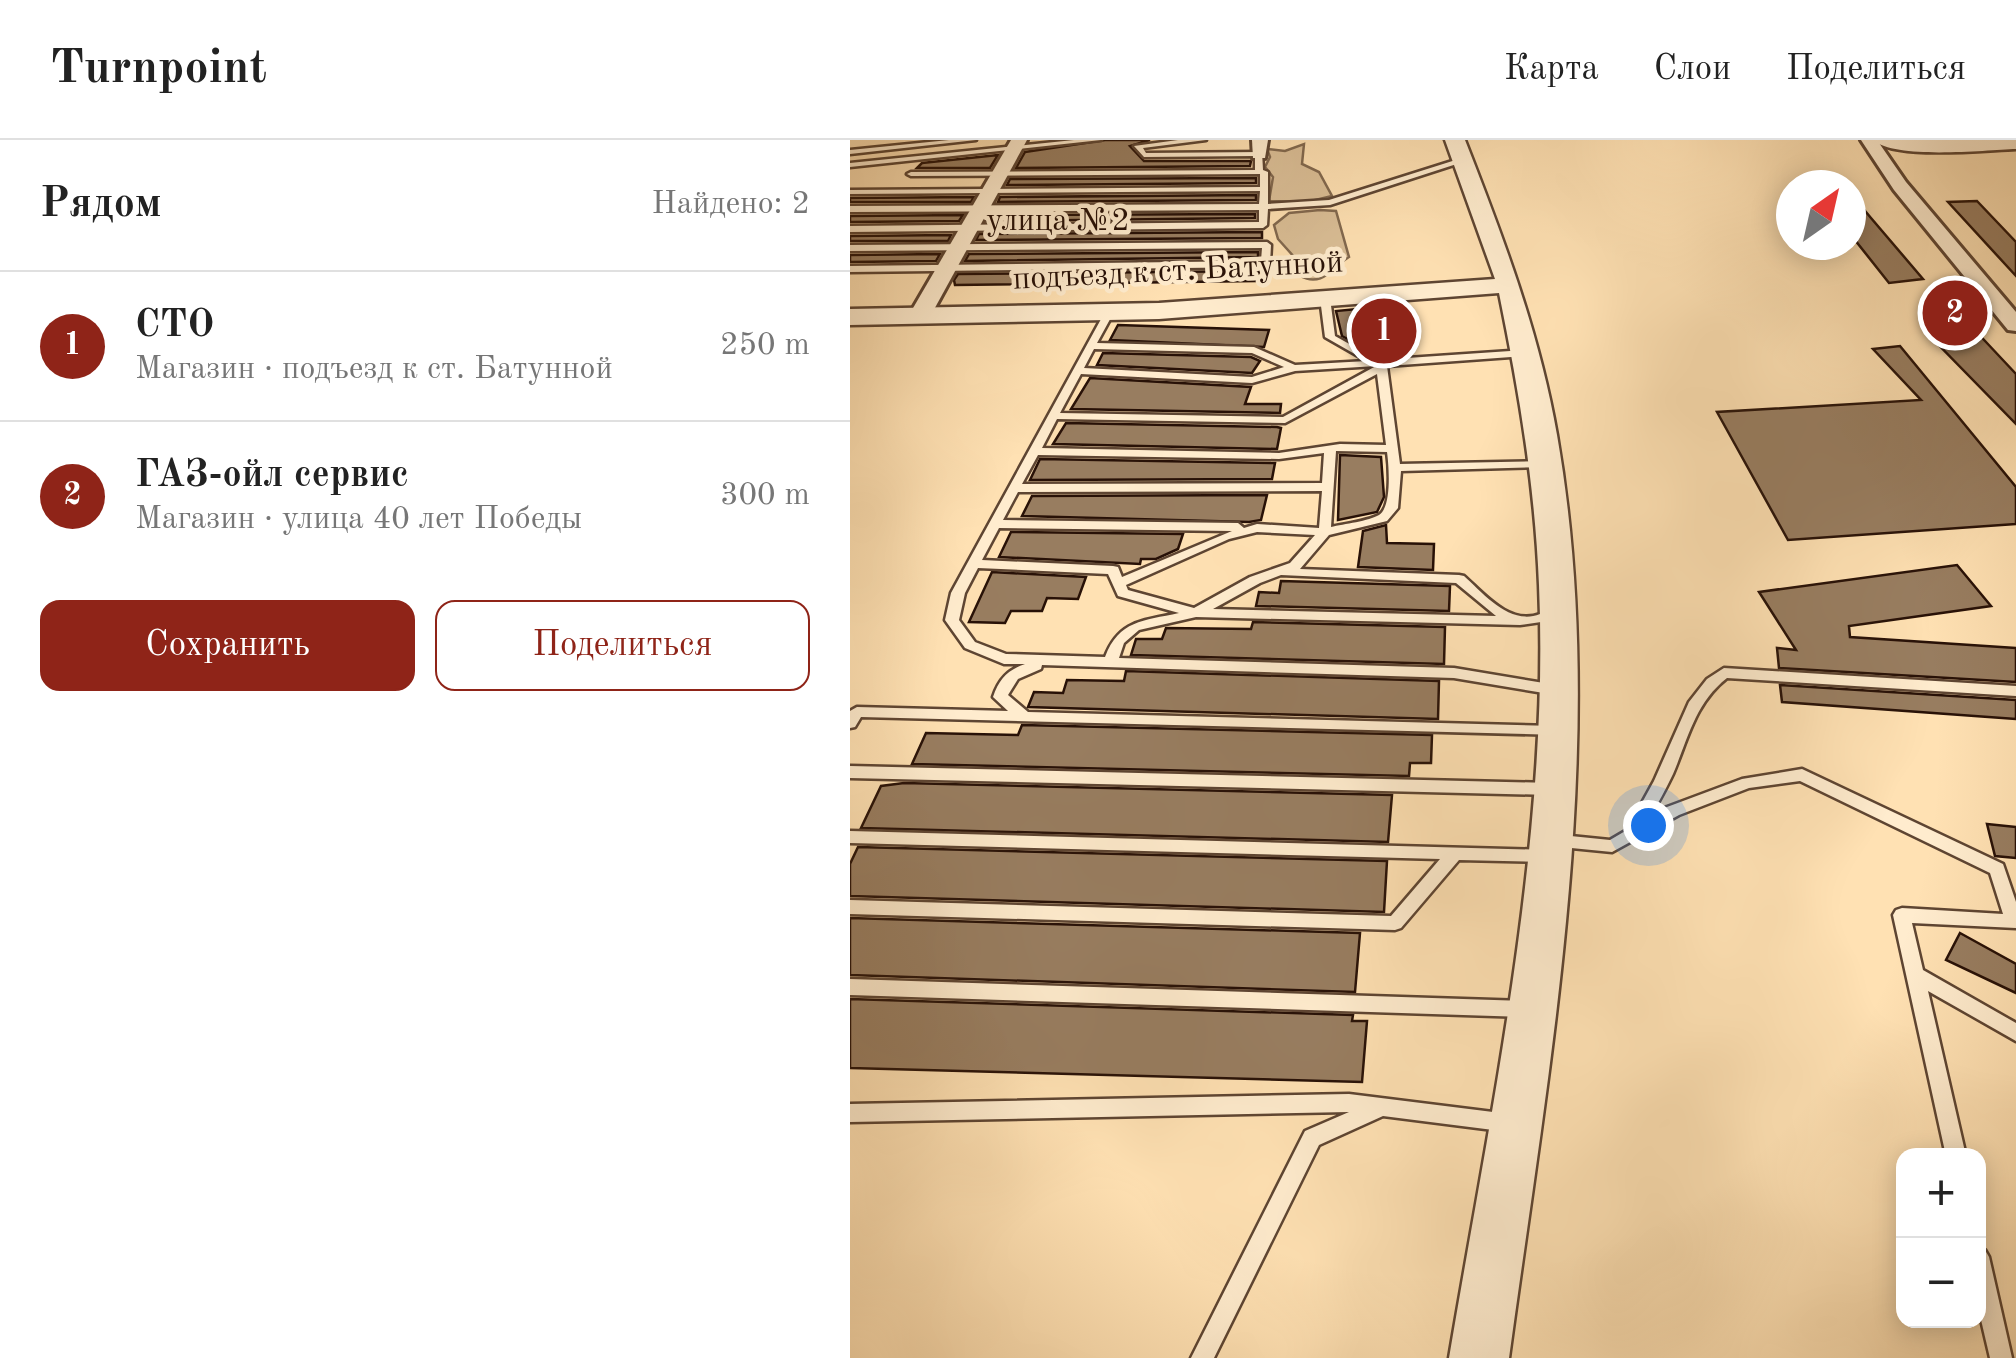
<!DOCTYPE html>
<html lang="ru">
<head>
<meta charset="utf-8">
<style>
	body { margin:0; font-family:"Old Standard TT",serif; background:#f2f2f2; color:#222 }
	.controls { position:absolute; right:30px; bottom:30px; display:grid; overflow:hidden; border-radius:20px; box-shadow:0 5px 25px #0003 }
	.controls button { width:90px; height:90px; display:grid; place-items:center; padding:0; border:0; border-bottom:2px solid #e0e0e0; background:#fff; color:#222; font:50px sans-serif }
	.compass { position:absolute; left:926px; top:30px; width:90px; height:90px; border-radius:50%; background:#fff; box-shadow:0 5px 25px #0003; rotate:34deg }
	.you { position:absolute; left:798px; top:685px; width:35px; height:35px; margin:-25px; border:8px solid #fff; border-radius:50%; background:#1a73e8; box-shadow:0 0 0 15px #1a73e833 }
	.badge { display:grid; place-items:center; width:65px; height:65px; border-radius:50%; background:#8f2418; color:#fff; font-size:32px; font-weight:700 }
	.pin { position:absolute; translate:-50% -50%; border:5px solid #fff; box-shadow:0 2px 10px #0006 }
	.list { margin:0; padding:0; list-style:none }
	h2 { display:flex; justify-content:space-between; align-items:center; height:130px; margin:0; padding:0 40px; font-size:42px }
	h2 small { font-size:32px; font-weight:400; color:#767676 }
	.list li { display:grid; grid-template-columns:65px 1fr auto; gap:30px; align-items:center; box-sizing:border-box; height:150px; padding:0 40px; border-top:2px solid #e0e0e0 }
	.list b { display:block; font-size:38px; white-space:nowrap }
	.list p { margin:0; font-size:32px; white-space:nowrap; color:#767676 }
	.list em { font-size:32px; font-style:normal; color:#767676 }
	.actions { display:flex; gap:20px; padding:30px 40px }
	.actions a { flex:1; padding:22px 0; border:2px solid #8f2418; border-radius:20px; text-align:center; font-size:35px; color:#8f2418 }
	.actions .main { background:#8f2418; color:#fff }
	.map { position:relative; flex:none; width:1166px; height:1218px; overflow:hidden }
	header { display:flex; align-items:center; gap:60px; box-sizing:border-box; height:140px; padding:0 50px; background:#fff; border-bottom:2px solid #e0e0e0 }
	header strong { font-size:48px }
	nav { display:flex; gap:55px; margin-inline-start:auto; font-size:35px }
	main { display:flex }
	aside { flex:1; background:#fff }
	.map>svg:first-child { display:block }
	.green { fill:#dabe96; stroke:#81684e; stroke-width:2.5 }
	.building { fill:#987d60; stroke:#281107; stroke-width:2.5 }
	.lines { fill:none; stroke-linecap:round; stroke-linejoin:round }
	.service-casing { stroke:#5e4532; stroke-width:5 }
	.minor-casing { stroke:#5e4532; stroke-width:6 }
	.tertiary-casing { stroke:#5e4532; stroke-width:5 }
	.service { fill:#ffecce; fill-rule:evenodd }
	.minor { fill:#ffecce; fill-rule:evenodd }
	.tertiary { fill:#ffecce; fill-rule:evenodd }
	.labels { text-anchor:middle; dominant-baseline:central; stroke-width:9; stroke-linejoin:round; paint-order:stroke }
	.far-street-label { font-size:32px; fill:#281107; stroke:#ffecce }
</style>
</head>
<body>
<header>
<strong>Turnpoint</strong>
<nav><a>Карта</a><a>Слои</a><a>Поделиться</a></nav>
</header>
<main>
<aside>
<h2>Рядом<small>Найдено: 2</small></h2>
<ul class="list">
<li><span class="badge">1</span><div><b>СТО</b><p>Магазин · подъезд к ст. Батунной</p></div><em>250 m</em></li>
<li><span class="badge">2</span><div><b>ГАЗ-ойл сервис</b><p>Магазин · улица 40 лет Победы</p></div><em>300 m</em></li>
</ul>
<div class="actions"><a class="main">Сохранить</a><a>Поделиться</a></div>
</aside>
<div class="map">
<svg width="1166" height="1218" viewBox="0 0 1166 1218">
	<rect width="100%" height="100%" fill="#ffe1b3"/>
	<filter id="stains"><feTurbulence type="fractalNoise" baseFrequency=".002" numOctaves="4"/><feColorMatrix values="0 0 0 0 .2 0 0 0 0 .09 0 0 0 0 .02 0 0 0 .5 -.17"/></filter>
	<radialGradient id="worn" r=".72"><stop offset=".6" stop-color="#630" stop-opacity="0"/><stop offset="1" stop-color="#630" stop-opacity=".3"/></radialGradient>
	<g class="green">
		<polygon points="454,4 452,24 469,32 482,56 457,62 419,61 423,37 415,27 420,17 417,9 435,11"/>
		<path d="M470,70l16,1 13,46c-17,10 -26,31 -49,19l-4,-17 -18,-20 -4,-14 15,-12z"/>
	</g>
	<g class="building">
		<polygon points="255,0 300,0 280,6 294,21 401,21 400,26 166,28 175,12"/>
		<polygon points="148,15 140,28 67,28 72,23"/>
		<polygon points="406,38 406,43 157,45 160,39"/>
		<polygon points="1001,54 1021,78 1073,139 1039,143 1001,95"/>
		<polygon points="406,55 406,60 148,62 150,57"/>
		<polygon points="124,57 121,62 0,62 0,58"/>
		<polygon points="1127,61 1166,102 1166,136 1098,62"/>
		<polygon points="405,74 405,78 137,81 140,75"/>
		<polygon points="113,75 109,81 0,82 0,76"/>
		<polygon points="412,92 412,98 126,100 129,94"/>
		<polygon points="101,95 98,101 0,101 0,96"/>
		<polygon points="408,112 408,117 115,121 119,114"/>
		<polygon points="90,114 86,121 0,122 0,115"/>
		<polygon points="409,131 407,141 105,145 104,140 108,134"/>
		<polygon points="528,167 543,196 501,201 492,196 486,171"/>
		<polygon points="268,185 419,190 414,207 260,200"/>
		<polygon points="1121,186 1166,234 1166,284 1075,191"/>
		<polygon points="1050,206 1166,347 1166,384 938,400 867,272 1071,260 1023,209"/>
		<polygon points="253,213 401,217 410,221 402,233 247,225"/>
		<polygon points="240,238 401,247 395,264 431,264 430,273 221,269"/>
		<polygon points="216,283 427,287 431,288 427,309 203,304"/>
		<polygon points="490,315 531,317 534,357 527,372 488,380"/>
		<polygon points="190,319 425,323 422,339 180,340"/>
		<polygon points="417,355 411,380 399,382 172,376 182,356"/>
		<polygon points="536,385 537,403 584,404 583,430 508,427 513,391"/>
		<polygon points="161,392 165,392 333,394 328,409 306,419 291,419 290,424 149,417"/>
		<polygon points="1107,425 1141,466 999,486 1000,497 1166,508 1166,542 929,528 927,508 946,510 909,452"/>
		<polygon points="142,432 236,437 228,459 197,458 192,471 161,471 155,483 119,482"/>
		<polygon points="431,441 600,446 599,471 406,466 409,452 429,453"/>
		<polygon points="403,482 595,487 594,524 281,515 286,499 312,499 316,488 401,489"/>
		<polygon points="276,531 589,541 588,579 178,567 184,552 213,553 217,540 274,541"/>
		<polygon points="930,545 1166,560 1166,579 932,562"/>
		<polygon points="172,585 582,595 581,623 560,623 559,636 62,624 76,593 168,595"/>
		<polygon points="54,643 542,655 538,702 11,688 31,646"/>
		<polygon points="1137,684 1166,687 1166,718 1145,716"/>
		<polygon points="8,707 537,721 534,772 0,756 0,724"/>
		<polygon points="0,778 510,793 505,852 0,835"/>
		<polygon points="1110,793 1166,824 1166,853 1096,820"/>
		<polygon points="0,859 503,875 502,881 517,881 512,942 0,928"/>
	</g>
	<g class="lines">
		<defs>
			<g id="service">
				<polygon points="99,0 126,0 0,14 0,10"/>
				<polygon points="224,0 251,0 0,27 0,23"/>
				<polygon points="328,0 356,0 293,8 296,13 412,12 413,30 418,32 418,64 479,60 612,18 619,20 480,65 418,69 417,85 413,88 0,92 0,86 409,82 409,70 0,72 0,66 409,64 410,51 0,54 0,50 410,47 410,34 61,36 57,34 61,32 405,30 405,16 294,17 284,6"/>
				<polygon points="417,102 421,105 420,124 415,127 0,132 0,126 411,121 412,108 0,111 0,105"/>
				<path d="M475,155l5,3 5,38 43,24 147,-10 5,3 -5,3 -138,10 13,98 145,-3 6,3 -6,3 -144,4 -3,37 -11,13 -58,14 -29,34 159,6 5,1c20,18 46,50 76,38 5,-2 9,-6 14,-8l7,4 -13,11 -28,4 -324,-8 -57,13 -15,13 -5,15 335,10 102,17 5,2 2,3 -2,3 -5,2 -102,-17 -412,-13 -1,4 -23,10 -10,16 20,17 527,14 5,1 2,4 -2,4 -699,-18 -6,10 -5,1v-17l7,-4 151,4 -15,-14c6,-18 15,-27 32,-33h-21l-39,-16 -20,-28 6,-27 155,-283 8,2 -17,31 157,4 41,18 72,-4 -42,-24 -5,-39zM244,209l158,4 32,14 -32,10 -168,-9zM526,226l-93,51 -223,-4 21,-39 171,9 43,-12zM527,234l9,71 -46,-1 -61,9 -237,-5 15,-29 228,4zM486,311l51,1c2,14 5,55 -8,63 -10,6 -35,9 -48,12zM474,313l-2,30 -300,1 16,-29 241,4zM472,351l-3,37 -62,-4 -13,4 -6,-5 -235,-3 15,-28zM149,388l233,3 -110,46 -4,-10 -5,-1 -131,-6zM407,392l58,3 -25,28 -40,14 -56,31 -66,-18 -2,-5 103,-46zM128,428l130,6 10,22 61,17c-36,8 -60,7 -74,44l-99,-3 -31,-12 -16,-22 6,-27zM431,435l175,8 40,33 -283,-7 47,-26z"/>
				<polygon points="1146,157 1151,160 1149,162 1109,166 1104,163 1109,160"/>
				<path d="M874,528l292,18v10l-289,-18c-32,25 -39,61 -54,96 -7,15 -15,29 -23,43l17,-10 75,-28 60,-10 201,95 13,38v26l-104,-5 11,47 93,53v18l-88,-50 38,165h-20l-53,-241 3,-5 6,-2 101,6 -13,-41 -190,-92 -51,7 -70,27 -67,37 -61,-6 -6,-2 -2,-4 2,-4 6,-2 59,6 17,-10 27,-49 35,-79 18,-23z"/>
				<polygon points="0,626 701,643 706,645 709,649 706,653 701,655 0,638"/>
				<polygon points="0,691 697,710 703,711 705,716 703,721 697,722 609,720 551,788 545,790 0,774 0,760 541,776 590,719 0,703"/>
				<polygon points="0,839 675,861 681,863 684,869 681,875 675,877 0,855"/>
				<polygon points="499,954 659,974 666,977 669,983 666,989 659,992 533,976 469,1005 364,1218 341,1218 455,991 499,972 0,982 0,964"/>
				<polygon points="1128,1107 1135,1110 1139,1117 1162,1218 1140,1218 1128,1167"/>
			</g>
			<g id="minor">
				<polygon points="161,0 177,0 81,175 77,179 63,179 59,175"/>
				<polygon points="402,0 418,0 415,18 403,18"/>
				<polygon points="1011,0 1027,0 1056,42 1166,172 1166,191 1158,190 1044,50"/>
			</g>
			<g id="tertiary">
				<path d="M595,0h20c38,97 74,192 92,295 53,304 -7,621 -48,923h-60c42,-249 101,-520 90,-773 -4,-99 -20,-194 -40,-292l-340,26 -309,6v-16l309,-6 336,-24z"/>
				<path d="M1023,0h143v9c-32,1 -120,11 -143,-9z"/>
			</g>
		</defs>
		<use href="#service" class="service-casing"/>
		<use href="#minor" class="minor-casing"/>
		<use href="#tertiary" class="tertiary-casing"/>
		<use href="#service" class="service"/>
		<use href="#minor" class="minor"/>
		<use href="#tertiary" class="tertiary"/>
	</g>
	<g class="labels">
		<g class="far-street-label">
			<text x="208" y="82">улица №2</text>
			<text transform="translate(328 132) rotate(-3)">подъезд к ст. Батунной</text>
		</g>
	</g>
	<rect width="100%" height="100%" filter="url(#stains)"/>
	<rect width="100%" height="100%" fill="url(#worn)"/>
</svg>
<div class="controls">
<button>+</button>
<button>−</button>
</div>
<svg class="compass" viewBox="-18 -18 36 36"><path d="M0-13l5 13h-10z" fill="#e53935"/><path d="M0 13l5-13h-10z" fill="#767676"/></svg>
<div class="you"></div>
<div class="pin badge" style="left:534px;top:191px">1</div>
<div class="pin badge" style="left:1105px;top:173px">2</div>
</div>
</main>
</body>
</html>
